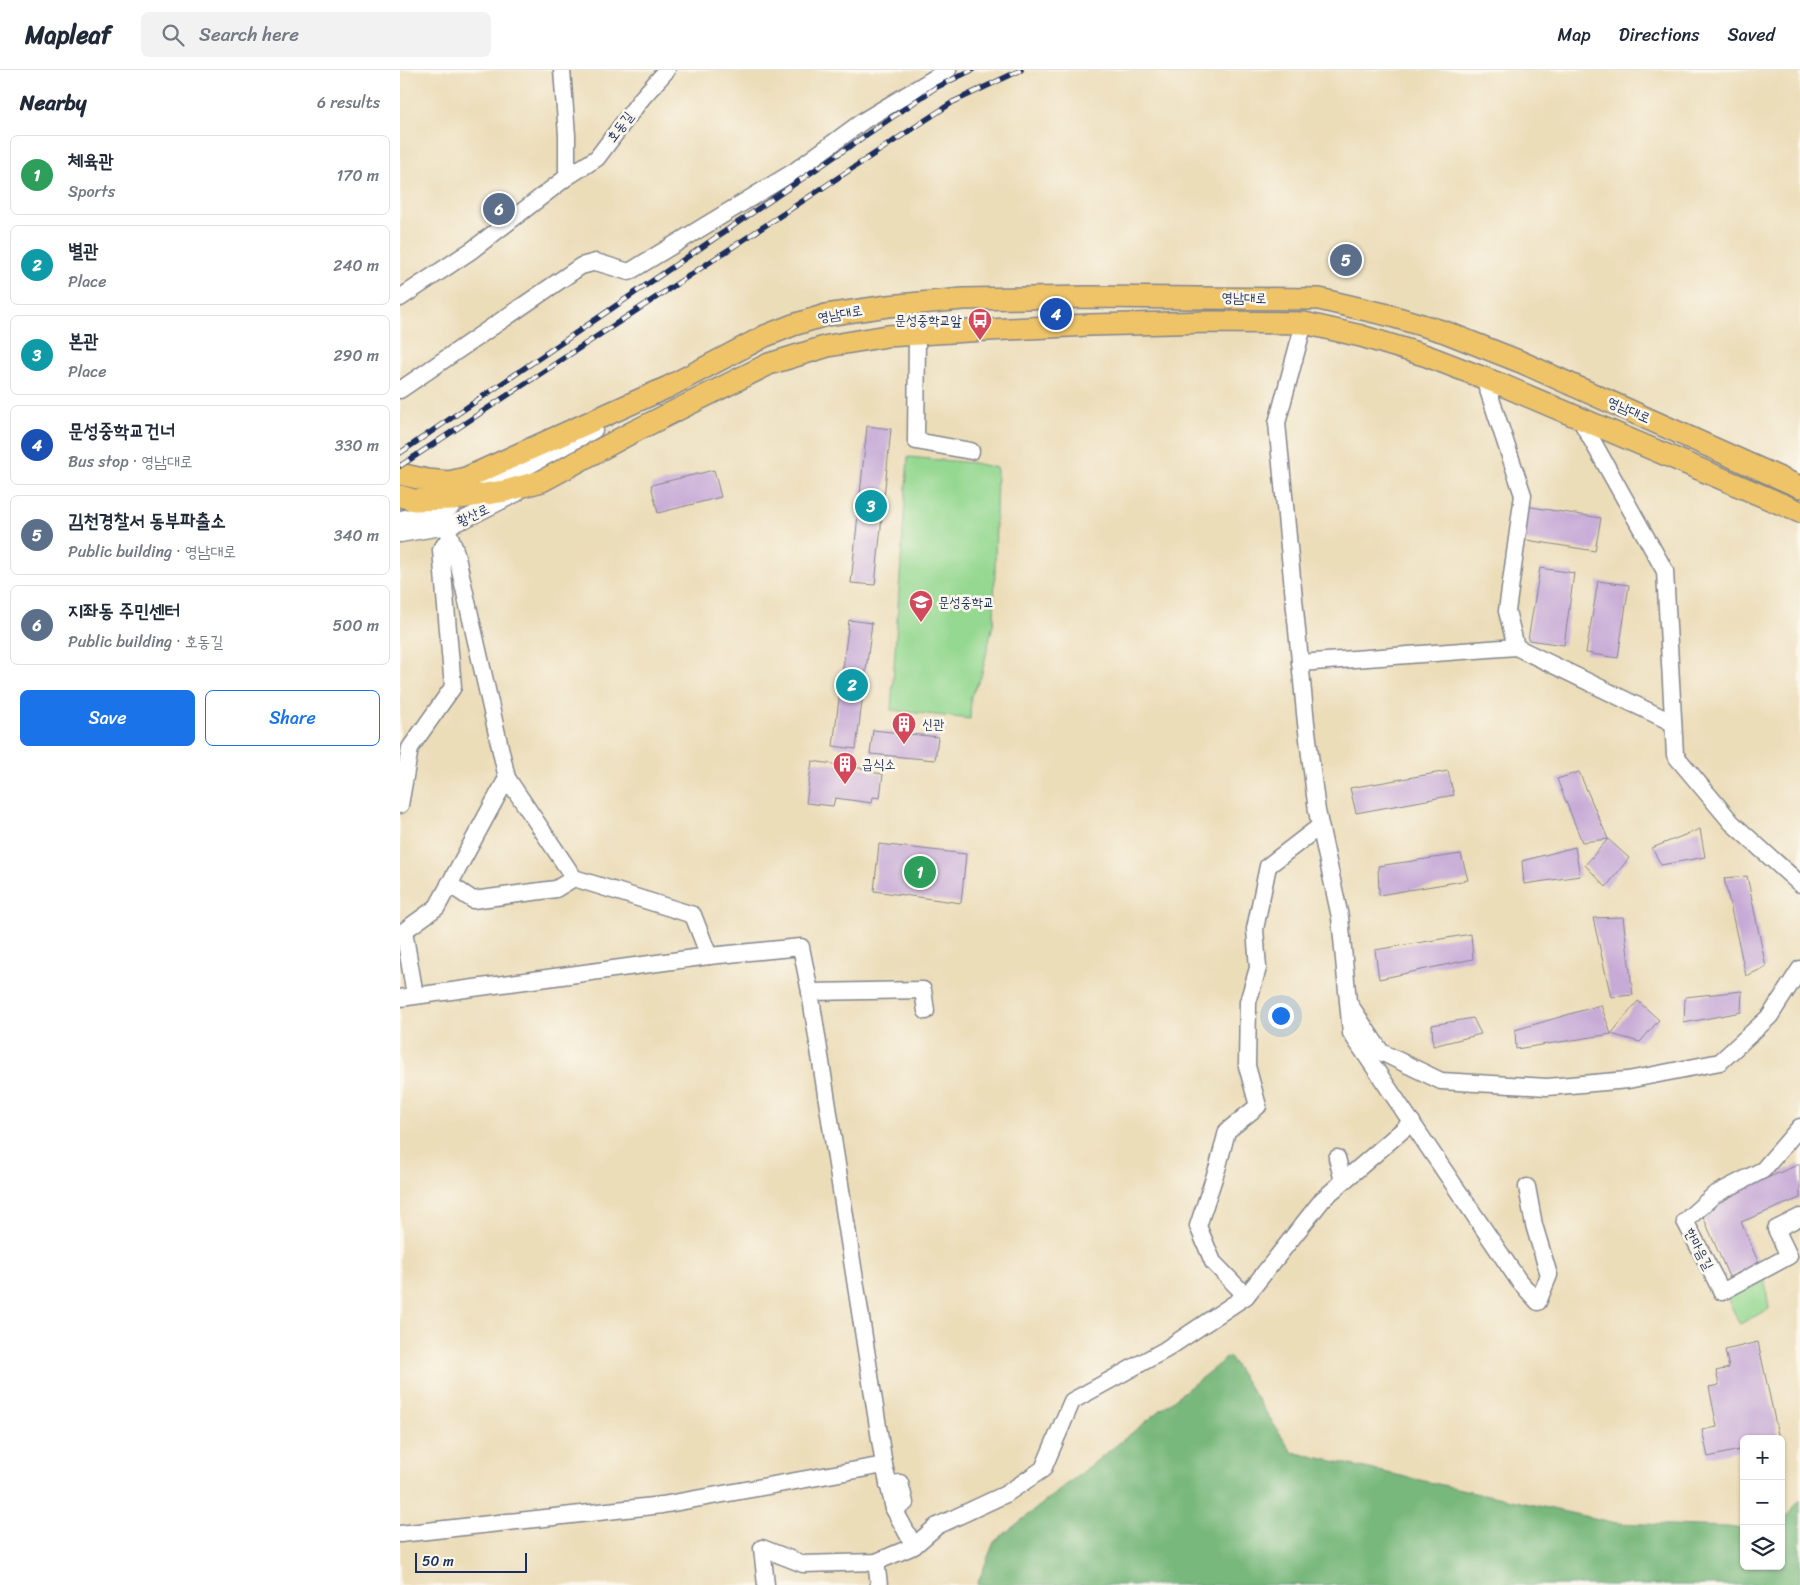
<!DOCTYPE html>
<html lang="en">
<head>
<meta charset="utf-8">
<style>
	body { margin:0; font-family:Sriracha,"Poor Story",sans-serif; background:#f2f2f3; color:#1f2937 }
	.controls { position:absolute; right:15px; bottom:15px; display:grid; overflow:hidden; border-radius:8px; box-shadow:0 1px 4px #0004 }
	.controls button { width:45px; height:45px; display:grid; place-items:center; padding:0; border:0; border-bottom:1px solid #e0e1e3; background:#fff; color:#1f2937; font:25px sans-serif }
	.scale { position:absolute; left:15px; bottom:12px; width:112px; box-sizing:border-box; padding-left:5px; border:2px solid #1b2f5e; border-top:0; font-size:14px; line-height:18px; white-space:nowrap; color:#1b2f5e; -webkit-text-stroke:4px #fbf7ec; paint-order:stroke }
	.you { position:absolute; left:880px; top:945px; width:18px; height:18px; margin:-12px; border:4px solid #fff; border-radius:50%; background:#1a73e8; box-shadow:0 0 0 8px #1a73e833 }
	.badge { display:grid; place-items:center; width:32px; height:32px; border-radius:50%; background:#1a73e8; color:#fff; font-size:16px; font-weight:700 }
	.pin { position:absolute; translate:-50% -50%; border:2px solid #fff; box-shadow:0 1px 5px #0006 }
	.list { margin:0; padding:0; list-style:none }
	h2 { display:flex; justify-content:space-between; align-items:center; height:65px; margin:0; padding:0 20px; font-size:21px }
	h2 small { font-size:16px; font-weight:400; color:#747a83 }
	.list li { display:grid; grid-template-columns:32px 1fr auto; gap:15px; align-items:center; box-sizing:border-box; height:80px; margin:0 10px 10px; padding:0 10px; border:1px solid #e0e1e3; border-radius:8px }
	.list b { display:block; font-size:19px; white-space:nowrap }
	.list p { margin:0; font-size:16px; white-space:nowrap; color:#747a83 }
	.list em { font-size:16px; font-style:normal; color:#747a83 }
	.actions { display:flex; gap:10px; padding:15px 20px }
	.actions a { flex:1; padding:11px 0; border:1px solid #1a73e8; border-radius:8px; text-align:center; font-size:18px; color:#1a73e8 }
	.actions .main { background:#1a73e8; color:#fff }
	.icon { flex:none; width:28px; height:28px; fill:none; stroke:currentColor; stroke-width:2; stroke-linecap:round; stroke-linejoin:round }
	.map { position:relative; flex:none; width:1400px; height:1515px; overflow:hidden }
	header { display:flex; align-items:center; gap:30px; box-sizing:border-box; height:70px; padding:0 25px; background:#fff; border-bottom:1px solid #e0e1e3 }
	header strong { font-size:24px }
	nav { display:flex; gap:28px; margin-inline-start:auto; font-size:18px }
	.search { width:350px; height:45px; background:#f2f2f3; display:flex; align-items:center; gap:12px; box-sizing:border-box; padding:0 18px; border-radius:8px; color:#747a83; font-size:19px }
	main { display:flex }
	aside { flex:1; background:#fff }
	.map>svg:first-child { display:block }
	.green { fill:#95d891; stroke:#588478 }
	.forest { fill:#78b87b; stroke:#4a746c }
	.building { fill:#c7abd7 }
	.lines { fill:none; stroke-linecap:round; stroke-linejoin:round }
	.minor-casing { stroke:#84868c; stroke-width:19 }
	.major-casing { stroke:#84868c; stroke-width:24 }
	.minor { stroke:#fff; stroke-width:16 }
	.major { stroke:#efc469; stroke-width:21 }
	.rail-casing { stroke:#1b2f5e; stroke-width:5.5 }
	.rail { stroke:#fbf7ec; stroke-width:4; stroke-dasharray:11; stroke-linecap:butt }
	.labels { text-anchor:middle; dominant-baseline:central; stroke-width:5; stroke-linejoin:round; paint-order:stroke }
	.street-label { font-size:14px; fill:#1b2f5e; stroke:#fbf7ec }
	.poi-label { font-size:14px; fill:#1b2f5e; stroke:#fbf7ec; text-anchor:start }
</style>
</head>
<body>
<header>
<strong>Mapleaf</strong>
<div class="search"><svg class="icon" aria-label="search" viewBox="0 0 24 24"><circle cx="10" cy="10" r="6"/><path d="M15 15l6 6"/></svg>Search here</div>
<nav><a>Map</a><a>Directions</a><a>Saved</a></nav>
</header>
<main>
<aside>
<h2>Nearby<small>6 results</small></h2>
<ul class="list">
<li><span class="badge" style="background:#2e9e5b">1</span><div><b>체육관</b><p>Sports</p></div><em>170 m</em></li>
<li><span class="badge" style="background:#0f9aa8">2</span><div><b>별관</b><p>Place</p></div><em>240 m</em></li>
<li><span class="badge" style="background:#0f9aa8">3</span><div><b>본관</b><p>Place</p></div><em>290 m</em></li>
<li><span class="badge" style="background:#1a4fb4">4</span><div><b>문성중학교건너</b><p>Bus stop · 영남대로</p></div><em>330 m</em></li>
<li><span class="badge" style="background:#5c6f8a">5</span><div><b>김천경찰서 동부파출소</b><p>Public building · 영남대로</p></div><em>340 m</em></li>
<li><span class="badge" style="background:#5c6f8a">6</span><div><b>지좌동 주민센터</b><p>Public building · 호동길</p></div><em>500 m</em></li>
</ul>
<div class="actions"><a class="main">Save</a><a>Share</a></div>
</aside>
<div class="map">
<svg width="1400" height="1515" viewBox="0 0 1400 1515">
	<rect width="100%" height="100%" fill="#fbf7ec"/>
	<filter id="ink" filterUnits="userSpaceOnUse"><feTurbulence type="fractalNoise" baseFrequency=".02" numOctaves="2"/><feDisplacementMap in="SourceGraphic" scale="10" xChannelSelector="R" yChannelSelector="G"/><feConvolveMatrix kernelMatrix="1 2 1 2 8 2 1 2 1" color-interpolation-filters="sRGB"/></filter>
	<filter id="wash" filterUnits="userSpaceOnUse"><feTurbulence type="fractalNoise" baseFrequency=".0096" numOctaves="4" result="noise"/><feDisplacementMap in="SourceGraphic" scale="20" xChannelSelector="R" yChannelSelector="G"/><feGaussianBlur stdDeviation="1.12" result="paint"/><feColorMatrix in="noise" values="0 0 0 0 0 0 0 0 0 0 0 0 0 0 0 0 0 1.4 0 .05"/><feComposite in="paint" operator="in"/></filter>
	<g filter="url(#wash)">
		<rect width="100%" height="100%" fill="#ecddb9"/>
		<g class="green">
			<polygon points="508,387 574,393 597,398 594,550 581,607 571,626 570,649 491,640"/>
			<polygon points="1364,1205 1369,1239 1340,1254 1324,1222"/>
		</g>
		<polygon class="forest" points="829,1286 892,1382 1216,1453 1327,1457 1344,1459 1344,1496 1381,1496 1381,1453 1400,1430 1400,1515 577,1515 594,1472"/>
		<g id="blocks">
			<g class="building">
				<polygon points="467,356 491,359 475,515 451,513"/>
				<polygon points="314,400 321,427 258,443 251,415"/>
				<polygon points="1125,436 1201,448 1195,481 1120,469"/>
				<polygon points="1140,498 1174,503 1164,575 1128,570"/>
				<polygon points="1198,511 1229,515 1218,588 1186,583"/>
				<polygon points="449,550 472,553 456,679 433,676"/>
				<polygon points="473,660 538,667 535,690 470,684"/>
				<polygon points="440,688 449,689 448,697 471,699 470,702 483,704 480,728 473,727 472,733 435,728 433,736 406,733 412,691 439,695"/>
				<polygon points="1048,701 1054,725 956,743 950,718"/>
				<polygon points="1179,702 1208,769 1182,772 1157,709"/>
				<polygon points="1300,759 1305,787 1261,795 1252,778"/>
				<polygon points="1208,769 1229,788 1206,817 1185,795"/>
				<polygon points="479,774 566,784 561,833 474,821"/>
				<polygon points="1175,777 1180,806 1124,814 1122,791"/>
				<polygon points="1061,784 1068,810 979,825 978,796"/>
				<polygon points="1347,806 1366,897 1346,906 1324,808"/>
				<polygon points="1223,847 1233,925 1211,927 1193,848"/>
				<polygon points="1071,864 1073,889 979,909 975,880"/>
				<polygon points="1342,921 1341,942 1284,953 1285,927"/>
				<polygon points="1238,931 1259,950 1240,972 1211,964"/>
				<polygon points="1201,935 1211,964 1116,979 1115,960"/>
				<polygon points="1073,948 1081,964 1033,976 1032,955"/>
				<polygon points="1400,1094 1400,1128 1341,1152 1359,1194 1329,1207 1299,1137"/>
				<polygon points="1358,1272 1379,1369 1344,1369 1344,1379 1308,1387 1302,1360 1317,1357 1309,1317 1319,1315 1316,1301 1329,1298 1325,1280"/>
			</g>
		</g>
	</g>
	<g filter="url(#ink)">
		<use href="#blocks" fill-opacity="0" stroke="#84868c" stroke-width="1"/>
		<g class="lines">
			<defs>
				<g id="minor">
					<polyline points="167,107 197,88 242,28 267,0"/>
					<polyline points="0,228 72,180 167,107 167,65 162,0"/>
					<polyline points="904,253 877,353 906,653 917,741 940,847 951,963 1119,1211 1138,1232 1149,1205 1134,1155 1127,1117"/>
					<polyline points="517,264 516,371 571,381"/>
					<polyline points="1084,308 1123,425 1107,541 1116,577"/>
					<polyline points="0,320 181,196 196,192 229,202 395,101 463,51 548,0"/>
					<polyline points="1179,347 1265,501 1275,685 1332,753 1400,814"/>
					<polyline points="82,421 194,360"/>
					<polyline points="41,441 56,483 107,708 174,808 293,845 309,886"/>
					<polyline points="0,449 41,441 51,437"/>
					<polyline points="0,464 47,456 65,449 117,423"/>
					<polyline points="900,593 1116,577 1273,653"/>
					<polyline points="0,735 10,678 53,617 41,480 50,467"/>
					<polyline points="49,814 73,830 156,819 174,808"/>
					<polyline points="410,922 523,920 526,941"/>
					<polyline points="15,925 4,861 37,837 107,708"/>
					<polyline points="0,928 309,886 401,877 410,922 484,1395 494,1439 514,1476"/>
					<polyline points="950,935 981,982 1041,1011 1147,1017 1228,1010 1320,992 1370,946 1400,899"/>
					<polyline points="1400,1057 1363,1100 1314,1125 1285,1151 1322,1222 1389,1186 1376,1159 1400,1147"/>
					<polyline points="937,1088 943,1111"/>
					<polyline points="846,1226 813,1192 798,1156 818,1096 827,1061 858,1036 847,996 848,932 858,898 855,859 868,796 920,756"/>
					<polyline points="488,1415 500,1413 505,1433 494,1439"/>
					<polyline points="0,1464 262,1435 484,1395"/>
					<polyline points="476,1492 479,1515"/>
					<polyline points="366,1515 362,1478 403,1494 476,1492 514,1476 537,1456 606,1424 643,1399 672,1331 765,1280 846,1226 923,1129 1012,1052"/>
				</g>
				<g id="major">
					<polyline points="0,404 27,410 49,412 66,408 268,317 365,266 393,255 426,245 488,236 563,229 688,227 919,229 988,245 1045,262 1121,292 1400,417"/>
					<polyline points="0,426 14,430 53,429 105,421 142,411 229,364 369,294 428,276 487,266 568,261 689,255 812,252 904,253 961,266 1027,286 1102,315 1400,442"/>
				</g>
			</defs>
			<use href="#minor" class="minor-casing"/>
			<use href="#major" class="major-casing"/>
			<use href="#minor" class="minor"/>
			<use href="#major" class="major"/>
			<defs>
				<g id="rail">
					<polyline points="0,383 535,18 572,0"/>
					<polyline points="0,396 553,32 621,0"/>
				</g>
			</defs>
			<use href="#rail" class="rail-casing"/>
			<use href="#rail" class="rail"/>
		</g>
	</g>
	<defs>
		<symbol id="bus-pin" viewBox="-11 -11 22 30"><path d="M0 17L-7.5 6A9.5 9.5 0 1 1 7.5 6Z" fill="#d1495b" stroke="#fbf7ec"/><path d="M-5-6H5V4H4V6H2V4H-2V6H-4V4H-5ZM-3.5-4V0h7V-4ZM-3.5 1.2v1.5H-2V1.2ZM2 1.2v1.5H3.5V1.2Z" fill="#fff"/></symbol>
		<symbol id="school-pin" viewBox="-11 -11 22 30"><path d="M0 17L-7.5 6A9.5 9.5 0 1 1 7.5 6Z" fill="#d1495b" stroke="#fbf7ec"/><path d="M0-5L7-2L0 1L-7-2ZM-4 1L0 2.5L4 1V4Q0 6-4 4Z" fill="#fff"/></symbol>
		<symbol id="building-pin" viewBox="-11 -11 22 30"><path d="M0 17L-7.5 6A9.5 9.5 0 1 1 7.5 6Z" fill="#d1495b" stroke="#fbf7ec"/><path d="M-4-6H4V6H1V3H-1V6H-4ZM-2.5-4.3h1.7v1.8h-1.7ZM.8-4.3h1.7v1.8H.8ZM-2.5-1h1.7V.8h-1.7ZM.8-1h1.7V.8H.8Z" fill="#fff"/></symbol>
	</defs>
	<g fill-rule="evenodd">
		<use href="#bus-pin" x="566" y="236" width="28" height="38"/>
		<use href="#school-pin" x="507" y="518" width="28" height="38"/>
		<use href="#building-pin" x="490" y="640" width="28" height="38"/>
		<use href="#building-pin" x="431" y="680" width="28" height="38"/>
	</g>
	<g class="labels">
		<g class="street-label">
			<text transform="translate(220 57) rotate(-53)">호동길</text>
			<text transform="translate(844 228) rotate(1)">영남대로</text>
			<text transform="translate(440 244) rotate(-10)">영남대로</text>
			<text transform="translate(1229 340) rotate(24)">영남대로</text>
			<text transform="translate(73 445) rotate(-25)">황산로</text>
			<text transform="translate(1299 1179) rotate(62)">한마음길</text>
		</g>
		<g class="poi-label">
			<text x="562" y="250" text-anchor="end">문성중학교앞</text>
			<text x="538" y="532">문성중학교</text>
			<text x="522" y="654">신관</text>
			<text x="462" y="694">급식소</text>
		</g>
	</g>
</svg>
<div class="controls">
<button>+</button>
<button>−</button>
<button><svg class="icon" aria-label="layers" viewBox="0 0 24 24"><path d="M12 4l9 5-9 5-9-5zM3 14l9 5 9-5"/></svg></button>
</div>
<div class="scale">50 m</div>
<div class="you"></div>
<div class="pin badge" style="left:520px;top:802px;background:#2e9e5b">1</div>
<div class="pin badge" style="left:452px;top:615px;background:#0f9aa8">2</div>
<div class="pin badge" style="left:471px;top:436px;background:#0f9aa8">3</div>
<div class="pin badge" style="left:656px;top:244px;background:#1a4fb4">4</div>
<div class="pin badge" style="left:946px;top:190px;background:#5c6f8a">5</div>
<div class="pin badge" style="left:99px;top:139px;background:#5c6f8a">6</div>
</div>
</main>
</body>
</html>
